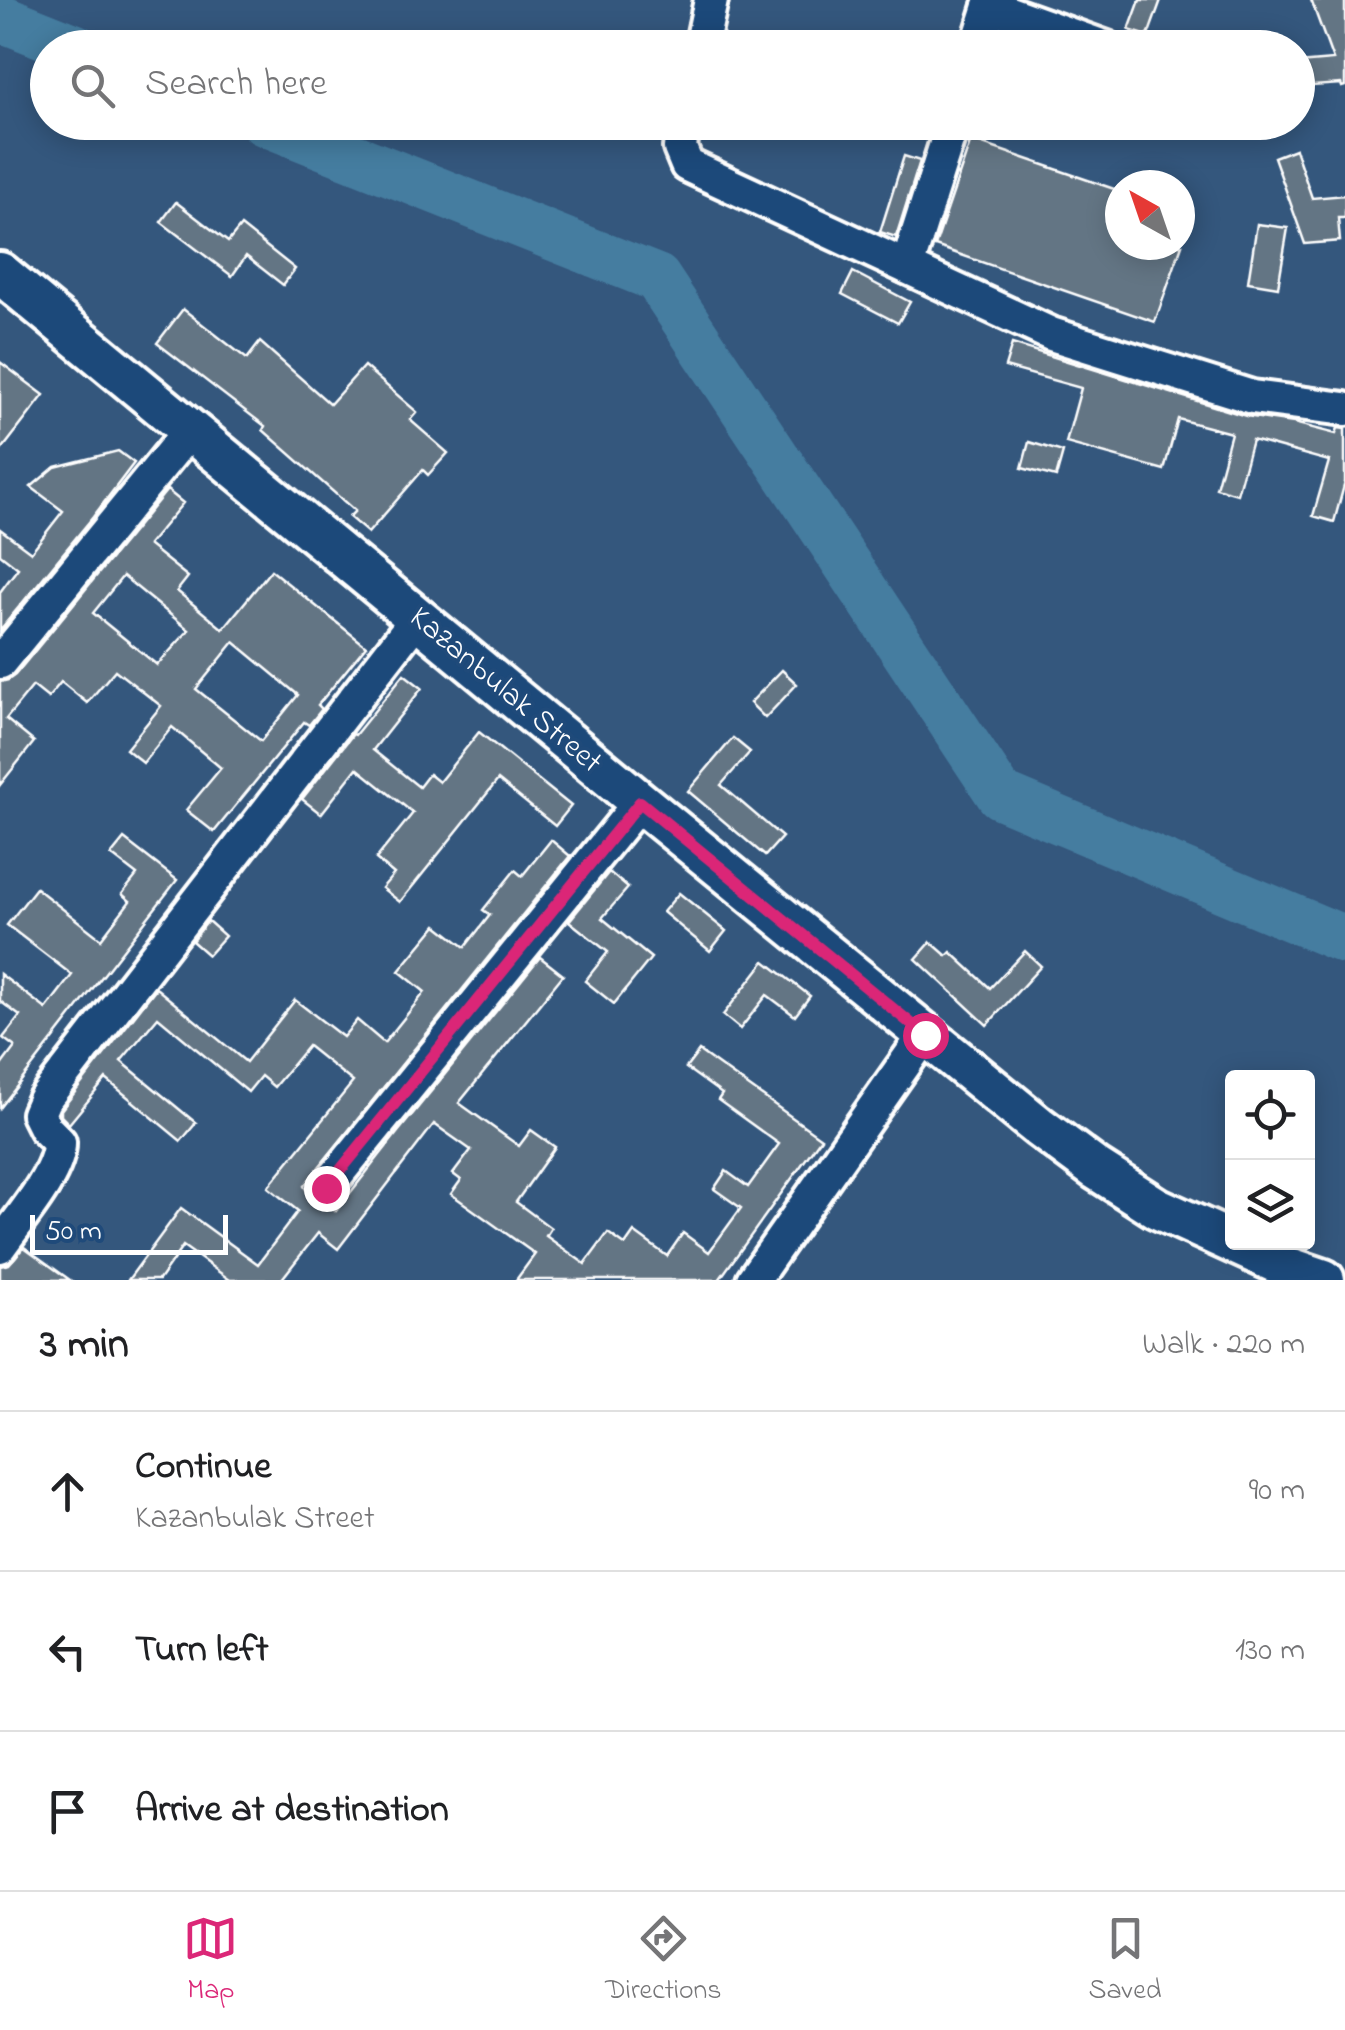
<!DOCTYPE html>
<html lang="en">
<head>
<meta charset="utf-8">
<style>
	body { margin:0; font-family:"Indie Flower",sans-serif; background:#f2f2f2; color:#202124 }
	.controls { position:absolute; right:30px; bottom:30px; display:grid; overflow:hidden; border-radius:10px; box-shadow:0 5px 25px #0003 }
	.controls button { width:90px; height:90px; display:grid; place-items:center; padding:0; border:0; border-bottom:2px solid #e0e0e0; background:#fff; color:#202124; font:50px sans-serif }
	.compass { position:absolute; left:1105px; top:170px; width:90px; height:90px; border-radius:50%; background:#fff; box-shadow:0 5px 25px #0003; rotate:320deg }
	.scale { position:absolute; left:30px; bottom:25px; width:198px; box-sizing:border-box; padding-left:10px; border:5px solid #fff; border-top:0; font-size:28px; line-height:35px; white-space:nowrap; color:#fff; -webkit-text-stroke:8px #1f4a7a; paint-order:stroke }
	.stop { position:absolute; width:30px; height:30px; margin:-22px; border:8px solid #db2777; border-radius:50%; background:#fff }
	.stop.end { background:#db2777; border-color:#fff; box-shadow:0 2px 10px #0008 }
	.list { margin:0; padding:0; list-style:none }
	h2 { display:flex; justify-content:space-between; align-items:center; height:130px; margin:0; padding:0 40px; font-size:42px }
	h2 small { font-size:32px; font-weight:400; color:#757577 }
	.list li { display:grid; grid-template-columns:65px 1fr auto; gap:30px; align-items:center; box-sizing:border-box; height:160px; padding:0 40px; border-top:2px solid #e0e0e0 }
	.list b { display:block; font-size:38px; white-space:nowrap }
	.list p { margin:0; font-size:32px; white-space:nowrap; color:#757577 }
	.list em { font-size:32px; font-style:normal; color:#757577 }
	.icon { flex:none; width:55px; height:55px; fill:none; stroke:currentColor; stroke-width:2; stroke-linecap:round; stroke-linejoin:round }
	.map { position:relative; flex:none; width:1345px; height:1280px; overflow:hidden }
	.search { position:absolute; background:#fff; box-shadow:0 5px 25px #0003; left:30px; right:30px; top:30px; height:110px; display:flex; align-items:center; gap:25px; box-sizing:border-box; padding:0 35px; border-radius:55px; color:#757577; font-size:38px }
	.sheet { height:610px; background:#fff }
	nav { display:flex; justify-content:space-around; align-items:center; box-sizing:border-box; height:140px; border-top:2px solid #e0e0e0; background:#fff; font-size:28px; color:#757577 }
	nav a { display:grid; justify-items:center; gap:5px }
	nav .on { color:#db2777 }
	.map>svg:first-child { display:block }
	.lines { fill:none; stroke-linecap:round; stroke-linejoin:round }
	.river { stroke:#457da0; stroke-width:48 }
	.building { fill:#647584; stroke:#fff; stroke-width:2.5; fill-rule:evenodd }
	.minor-casing { stroke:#fff; stroke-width:40 }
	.major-casing { stroke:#fff; stroke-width:48 }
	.minor { stroke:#1f4a7a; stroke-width:32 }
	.major { stroke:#1f4a7a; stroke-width:40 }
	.route { stroke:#db2777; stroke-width:12 }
	.labels { text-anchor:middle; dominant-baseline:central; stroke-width:8; stroke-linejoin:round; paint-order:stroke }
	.street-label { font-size:32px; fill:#fff; stroke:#1f4a7a }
</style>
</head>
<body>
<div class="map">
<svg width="1345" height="1280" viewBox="0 0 1345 1280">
	<rect width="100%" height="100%" fill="#34577d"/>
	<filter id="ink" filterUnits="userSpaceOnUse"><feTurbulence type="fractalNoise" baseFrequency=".01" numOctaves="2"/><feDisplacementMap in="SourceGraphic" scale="20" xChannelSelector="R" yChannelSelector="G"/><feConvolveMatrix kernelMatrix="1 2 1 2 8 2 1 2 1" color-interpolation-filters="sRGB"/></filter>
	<g filter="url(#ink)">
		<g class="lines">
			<g class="river">
				<polyline points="0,21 6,20 76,48"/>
				<polyline points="264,122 657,278 1000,795 1345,940"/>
			</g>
		</g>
		<g class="building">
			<polygon points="1140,0 1161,0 1148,36 1129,30"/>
			<polygon points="1311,0 1345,0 1345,86 1342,87 1341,84 1298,87 1298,63 1333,60"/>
			<polygon points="971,140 1120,191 1120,245 1182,245 1155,322 935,246"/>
			<polygon points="1295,149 1312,198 1345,195 1345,218 1338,218 1340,241 1305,244 1274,157"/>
			<polygon points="904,156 920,161 896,237 880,232"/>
			<polygon points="176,202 228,242 241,226 295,269 283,285 246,256 232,276 161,222"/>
			<polygon points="1257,224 1288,228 1278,287 1248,282"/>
			<polygon points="853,272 910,302 898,323 842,294"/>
			<polygon points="183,309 247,359 260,342 330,404 364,366 417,412 410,420 448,453 428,475 423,470 368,533 349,517 355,511 263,430 265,426 157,343"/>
			<polygon points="1012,344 1246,416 1294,423 1336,434 1338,428 1345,429 1345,482 1334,522 1313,516 1329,461 1252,440 1237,494 1216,488 1231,433 1178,419 1164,470 1066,443 1081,388 1005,367"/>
			<polygon points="0,362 44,395 0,452"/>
			<polygon points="1029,442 1063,452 1056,477 1022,468"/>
			<polygon points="118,451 134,463 93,517 0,630 0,592 18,568 0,554 0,529 31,552 63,511 31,487 55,467"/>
			<path d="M167,490l16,13 -35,42 40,32 -11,14 46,38 48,-59 95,76 -48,59 4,4 -13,16 -5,-3 -90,110 -28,-22 35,-42 -49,-41 -29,36 -17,-14 35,-43 -46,-36 -28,33 -26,-21 -13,16 -15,-12 -27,33 28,23 -34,43v-103l8,-2 7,-5zM123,576l66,54 -32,35 -64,-52zM234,642l64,53 -37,46 -65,-52z"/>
			<polygon points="782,670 797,684 765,718 750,703"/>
			<polygon points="404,674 422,688 373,750 419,787 429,774 439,782 479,732 571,806 555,826 498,780 400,902 382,888 394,874 376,859 413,813 357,768 321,814 302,799 353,734 355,735"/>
			<polygon points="733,738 750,752 721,785 782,837 765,856 688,791"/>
			<polygon points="124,839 177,880 0,1108 0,1067 15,1047 3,1038 20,1016 0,1001 0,974 46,1009 72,975 7,925 36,888 101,939 130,901 122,894 137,875 111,855"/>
			<polygon points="551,840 570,856 304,1186 314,1204 322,1207 331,1207 336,1211 398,1132 540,957 563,975 459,1103 519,1146 531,1130 555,1147 516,1202 551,1228 546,1236 585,1264 608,1233 625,1245 634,1232 667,1256 683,1233 709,1252 741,1208 714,1189 726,1171 748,1187 779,1144 718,1100 722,1094 686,1068 699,1051 821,1138 719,1280 516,1280 535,1254 451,1194 461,1180 453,1174 471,1150 434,1124 338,1249 318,1233 281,1280 230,1280 183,1246 159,1280 128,1280 181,1208 258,1264 298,1211 268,1187 353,1082 308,1046 274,1087 261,1076 248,1092 158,1017 121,1061 196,1123 181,1141 106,1079 69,1124 61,1116 61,1110 156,988 246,1062 295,1000 343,1037 357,1020 384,1043 425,992 399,971 437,925 465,947 490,915 483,910 515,870 522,876"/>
			<polygon points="609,872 628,888 602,918 651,958 614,1004 585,981 608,952 569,921"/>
			<polygon points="679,893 726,931 710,951 663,912"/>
			<polygon points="208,921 225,936 208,955 192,941"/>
			<polygon points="931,942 947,956 951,952 990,988 1025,951 1041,966 987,1025 916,959"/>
			<polygon points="765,961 810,996 795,1016 767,995 740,1029 723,1015"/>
			<polygon points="24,1247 70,1280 0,1280 0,1266 9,1264"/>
		</g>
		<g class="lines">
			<defs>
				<g id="minor">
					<polyline points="990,6 1107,48"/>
					<polyline points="701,48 711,0"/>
					<polyline points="977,48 992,0"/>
					<polyline points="683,122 680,148 687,165 1051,334 1252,397 1345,409"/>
					<polyline points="907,267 953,122"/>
					<polyline points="0,662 190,430"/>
					<polyline points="326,1188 640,802"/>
					<path d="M0,1246c18,-26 60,-73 59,-104l-14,-14 -7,-14 6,-14 373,-482"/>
					<polyline points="753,1280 925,1035"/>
				</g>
				<polyline id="major" points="0,273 640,802 1038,1126 1096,1169 1157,1208 1289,1268 1324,1280"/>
			</defs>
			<use href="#minor" class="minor-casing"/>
			<use href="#major" class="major-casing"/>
			<use href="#minor" class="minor"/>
			<use href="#major" class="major"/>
		</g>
	</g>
	<g class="lines" filter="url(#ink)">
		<polyline class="route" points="326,1188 640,802 925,1035"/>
	</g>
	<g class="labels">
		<g class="street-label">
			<text transform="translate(505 691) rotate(40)">Kazanbulak Street</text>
		</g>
	</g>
</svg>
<div class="controls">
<button><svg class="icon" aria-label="locate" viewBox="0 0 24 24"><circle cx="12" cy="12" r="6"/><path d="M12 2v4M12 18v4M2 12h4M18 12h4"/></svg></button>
<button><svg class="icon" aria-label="layers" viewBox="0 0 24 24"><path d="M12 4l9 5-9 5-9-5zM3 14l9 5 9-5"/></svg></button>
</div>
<svg class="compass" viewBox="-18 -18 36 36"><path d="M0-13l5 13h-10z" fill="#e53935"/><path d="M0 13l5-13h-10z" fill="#757577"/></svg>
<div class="scale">50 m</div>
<div class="stop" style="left:925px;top:1035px"></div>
<div class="stop end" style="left:326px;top:1188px"></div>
<div class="search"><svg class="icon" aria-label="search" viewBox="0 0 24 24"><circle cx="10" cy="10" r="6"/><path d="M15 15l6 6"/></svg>Search here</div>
</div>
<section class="sheet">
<h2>3 min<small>Walk · 220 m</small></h2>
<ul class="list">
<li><svg class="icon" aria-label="ahead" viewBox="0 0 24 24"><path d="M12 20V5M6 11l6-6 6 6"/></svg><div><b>Continue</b><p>Kazanbulak Street</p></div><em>90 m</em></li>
<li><svg class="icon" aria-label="left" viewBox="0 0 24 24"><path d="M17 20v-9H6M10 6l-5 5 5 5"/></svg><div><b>Turn left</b></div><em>130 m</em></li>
<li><svg class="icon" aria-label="arrive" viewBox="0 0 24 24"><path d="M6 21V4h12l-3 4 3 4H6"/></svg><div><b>Arrive at destination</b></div></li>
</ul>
</section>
<nav>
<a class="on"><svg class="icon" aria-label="map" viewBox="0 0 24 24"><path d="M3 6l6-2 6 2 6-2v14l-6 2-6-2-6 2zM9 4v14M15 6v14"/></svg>Map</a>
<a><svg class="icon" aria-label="directions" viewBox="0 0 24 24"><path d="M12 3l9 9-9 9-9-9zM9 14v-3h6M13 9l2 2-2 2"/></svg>Directions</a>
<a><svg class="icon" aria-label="saved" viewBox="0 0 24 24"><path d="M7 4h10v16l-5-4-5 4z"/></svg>Saved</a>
</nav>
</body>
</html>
